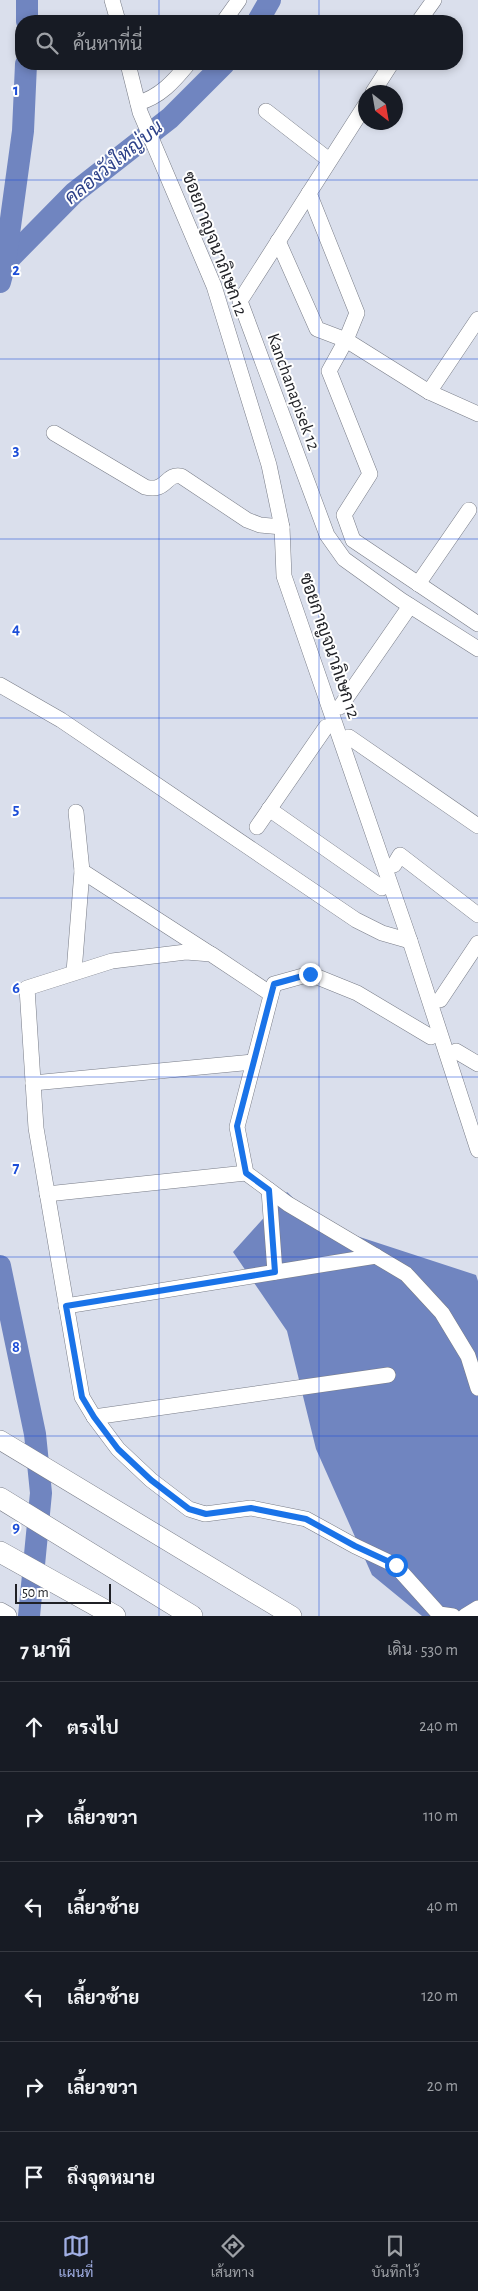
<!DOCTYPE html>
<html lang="th">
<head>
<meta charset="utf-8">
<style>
	body { margin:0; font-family:"Alegreya Sans",Sarabun,sans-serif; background:#20242c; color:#f1f3f6 }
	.compass { position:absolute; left:358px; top:85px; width:45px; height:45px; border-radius:50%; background:#171b24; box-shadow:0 2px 8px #0003; rotate:149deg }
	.scale { position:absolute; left:15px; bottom:12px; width:96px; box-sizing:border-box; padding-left:5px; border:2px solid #1f2025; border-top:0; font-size:14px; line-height:18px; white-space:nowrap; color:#1f2025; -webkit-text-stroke:4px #fff; paint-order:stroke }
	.stop { position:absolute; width:15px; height:15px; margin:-11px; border:4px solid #1a73e8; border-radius:50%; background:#fff }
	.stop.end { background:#1a73e8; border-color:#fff; box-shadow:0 1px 5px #0008 }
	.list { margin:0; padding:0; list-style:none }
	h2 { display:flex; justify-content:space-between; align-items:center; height:65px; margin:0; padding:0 20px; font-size:21px }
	h2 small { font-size:16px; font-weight:400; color:#9ea1a6 }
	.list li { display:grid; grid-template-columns:32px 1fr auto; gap:15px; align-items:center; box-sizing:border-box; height:90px; padding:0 20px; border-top:1px solid #363941 }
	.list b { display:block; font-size:19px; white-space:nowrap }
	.list em { font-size:16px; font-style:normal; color:#9ea1a6 }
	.icon { flex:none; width:28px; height:28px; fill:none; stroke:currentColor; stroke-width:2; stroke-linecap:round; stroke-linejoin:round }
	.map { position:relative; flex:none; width:478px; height:1616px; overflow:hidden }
	.search { position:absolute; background:#171b24; box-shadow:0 2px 8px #0003; left:15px; right:15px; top:15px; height:55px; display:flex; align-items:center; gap:12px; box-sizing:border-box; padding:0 18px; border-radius:20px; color:#9ea1a6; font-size:19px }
	.sheet { height:605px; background:#171b24 }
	nav { display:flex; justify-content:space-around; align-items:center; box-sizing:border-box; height:70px; border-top:1px solid #363941; background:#171b24; font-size:14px; color:#9ea1a6 }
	nav a { display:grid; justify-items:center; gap:2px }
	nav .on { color:#a1afe4 }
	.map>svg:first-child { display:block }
	.water { fill:#7085c0 }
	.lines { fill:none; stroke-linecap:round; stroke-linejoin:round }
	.river { stroke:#7085c0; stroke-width:22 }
	.minor-casing { stroke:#787c87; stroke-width:16 }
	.major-casing { stroke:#787c87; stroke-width:20 }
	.highway-casing { stroke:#787c87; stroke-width:22 }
	.minor { stroke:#fff; stroke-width:15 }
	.major { stroke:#fff; stroke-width:19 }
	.highway { stroke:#fff; stroke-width:21 }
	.route { stroke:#1a73e8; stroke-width:6 }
	.grid { fill:none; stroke:#1d4ed8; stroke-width:1; stroke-opacity:0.55 }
	.labels { text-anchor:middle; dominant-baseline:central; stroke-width:4; stroke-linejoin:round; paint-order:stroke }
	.street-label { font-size:18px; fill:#1f2025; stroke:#fff }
	.water-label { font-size:19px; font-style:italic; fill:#2c4088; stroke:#fff }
	.grid-label { font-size:16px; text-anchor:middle; font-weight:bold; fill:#1d4ed8; stroke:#fff; stroke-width:4; stroke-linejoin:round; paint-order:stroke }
</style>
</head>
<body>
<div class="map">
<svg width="478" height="1616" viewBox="0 0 478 1616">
	<rect width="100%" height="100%" fill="#dadfec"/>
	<polygon class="water" points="287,1192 320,1224 476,1275 478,1281 478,1616 422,1616 372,1575 316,1449 287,1331 233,1252"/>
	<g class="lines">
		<g class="river">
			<polyline points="27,0 27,21"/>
			<polyline points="258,21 270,0"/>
			<polyline points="5,263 74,193 170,118 224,64"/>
			<polyline points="0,282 5,263 23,131 26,64"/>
			<polyline points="0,1266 35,1434 41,1493 29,1616"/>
		</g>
		<defs>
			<g id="minor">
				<polyline points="112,0 118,21"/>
				<polyline points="224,21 239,0"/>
				<polyline points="419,21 434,0"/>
				<polyline points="128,64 140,112 214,286 269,465 282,527 284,576 410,941 478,1150"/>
				<polyline points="373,92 391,64"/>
				<path d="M138,103c22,-6 36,-22 50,-39"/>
				<polyline points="366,104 240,301 327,535 344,559 401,600 478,649"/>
				<polyline points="266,111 329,160"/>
				<polyline points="278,241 317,329 346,340 357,313 309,193"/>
				<polyline points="429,392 478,319"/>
				<polyline points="478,414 429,392 346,340 329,371 370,474 344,515 353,540 478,624"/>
				<path d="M54,433l91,54c22,6 20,-14 36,-11l66,44 13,5 22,2"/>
				<polyline points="418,584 469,510"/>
				<polyline points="0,685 61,720 356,920 382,933 410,941"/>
				<polyline points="340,707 410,606"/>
				<polyline points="349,737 478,826"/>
				<polyline points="269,809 382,888"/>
				<polyline points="257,827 326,727"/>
				<polyline points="394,865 400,855 478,915"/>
				<polyline points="82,871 209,953"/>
				<polyline points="74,972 82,871 76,812"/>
				<polyline points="271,994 211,954 186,952 112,961 27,988 36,1128 82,1397 94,1417 118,1449 151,1480 189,1509 205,1514 251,1508 306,1519 355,1546 395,1565 439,1614 453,1616"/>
				<polyline points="440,1000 478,943"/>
				<polyline points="431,1037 357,993 310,974 274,984 237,1127 246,1173 288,1204 406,1274 442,1313 468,1356 478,1388"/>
				<polyline points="456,1051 478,1064"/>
				<polyline points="33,1083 253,1062"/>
				<polyline points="269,1190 275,1272"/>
				<polyline points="47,1194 246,1173"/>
				<polyline points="66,1306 376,1256"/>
				<polyline points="94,1417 388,1375"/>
				<polyline points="465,1616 478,1608"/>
			</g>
			<g id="major">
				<polyline points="0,1440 292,1616"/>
				<polyline points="0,1612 7,1616"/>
			</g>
			<g id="highway">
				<polyline points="0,1498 192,1616"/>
				<polyline points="0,1552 115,1616"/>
			</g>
		</defs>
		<use href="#minor" class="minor-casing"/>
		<use href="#major" class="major-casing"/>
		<use href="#highway" class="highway-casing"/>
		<use href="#minor" class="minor"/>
		<use href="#major" class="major"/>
		<use href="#highway" class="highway"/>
	</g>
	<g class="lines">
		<polyline class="route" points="310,974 274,984 237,1126 246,1173 269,1190 275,1272 66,1306 82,1397 94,1417 118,1449 151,1480 189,1509 206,1514 251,1508 306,1519 355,1546 396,1565"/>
	</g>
	<path class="grid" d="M159,0v21M319,0v21M159,64v1552M319,64v1552M0,180h478M0,359h478M0,539h478M0,718h478M0,898h478M0,1077h478M0,1257h478M0,1436h478"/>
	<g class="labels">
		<g class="street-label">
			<text transform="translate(214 244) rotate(69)">ซอยกาญจนาภิเษก 12</text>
			<text transform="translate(293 392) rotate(70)">Kanchanapisek 12</text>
			<text transform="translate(329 646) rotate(71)">ซอยกาญจนาภิเษก 12</text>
		</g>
		<g class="water-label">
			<text transform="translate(114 163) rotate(-39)">คลองวังใหญ่บน</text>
		</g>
	</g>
	<g class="grid-label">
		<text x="16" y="95">1</text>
		<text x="16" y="275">2</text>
		<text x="16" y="455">3</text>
		<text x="16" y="634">4</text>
		<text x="16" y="814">5</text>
		<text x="16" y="993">6</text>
		<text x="16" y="1173">7</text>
		<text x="16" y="1352">8</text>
		<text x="16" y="1532">9</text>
	</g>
</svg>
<svg class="compass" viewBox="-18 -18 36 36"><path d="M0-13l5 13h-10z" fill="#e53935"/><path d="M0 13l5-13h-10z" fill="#9ea1a6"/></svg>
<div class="scale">50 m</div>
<div class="stop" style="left:396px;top:1565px"></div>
<div class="stop end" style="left:310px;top:974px"></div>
<div class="search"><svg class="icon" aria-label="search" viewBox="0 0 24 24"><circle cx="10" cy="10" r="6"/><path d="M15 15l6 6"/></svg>ค้นหาที่นี่</div>
</div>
<section class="sheet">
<h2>7 นาที<small>เดิน · 530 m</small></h2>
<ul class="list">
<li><svg class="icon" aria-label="ahead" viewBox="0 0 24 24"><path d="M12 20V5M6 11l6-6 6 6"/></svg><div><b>ตรงไป</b></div><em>240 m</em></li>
<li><svg class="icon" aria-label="right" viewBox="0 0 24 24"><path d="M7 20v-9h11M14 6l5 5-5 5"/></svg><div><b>เลี้ยวขวา</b></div><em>110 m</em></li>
<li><svg class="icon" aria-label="left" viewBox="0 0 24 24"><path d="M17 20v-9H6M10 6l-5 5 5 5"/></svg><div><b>เลี้ยวซ้าย</b></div><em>40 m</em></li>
<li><svg class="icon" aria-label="left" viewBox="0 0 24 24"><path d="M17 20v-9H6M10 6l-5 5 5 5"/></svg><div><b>เลี้ยวซ้าย</b></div><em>120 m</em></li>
<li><svg class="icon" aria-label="right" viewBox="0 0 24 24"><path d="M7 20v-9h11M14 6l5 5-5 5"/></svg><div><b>เลี้ยวขวา</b></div><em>20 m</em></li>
<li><svg class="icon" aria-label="arrive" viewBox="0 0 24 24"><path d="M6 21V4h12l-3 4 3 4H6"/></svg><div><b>ถึงจุดหมาย</b></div></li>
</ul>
</section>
<nav>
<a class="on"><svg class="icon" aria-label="map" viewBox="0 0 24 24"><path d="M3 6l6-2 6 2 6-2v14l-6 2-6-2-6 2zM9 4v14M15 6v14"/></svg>แผนที่</a>
<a><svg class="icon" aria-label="directions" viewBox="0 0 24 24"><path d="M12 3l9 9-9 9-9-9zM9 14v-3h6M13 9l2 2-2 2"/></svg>เส้นทาง</a>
<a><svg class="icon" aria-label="saved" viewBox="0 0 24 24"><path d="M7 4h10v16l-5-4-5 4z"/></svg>บันทึกไว้</a>
</nav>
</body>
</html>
